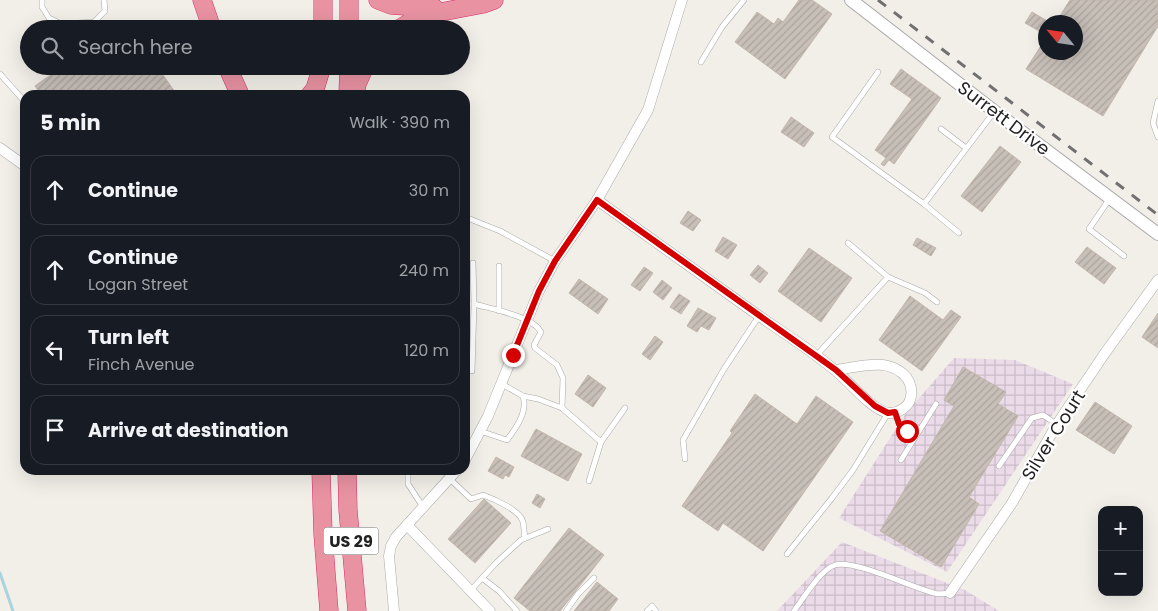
<!DOCTYPE html>
<html lang="en">
<head>
<meta charset="utf-8">
<style>
	body { margin:0; font-family:Poppins,sans-serif; background:#20242c; color:#f1f3f6 }
	.controls { position:absolute; right:15px; bottom:15px; display:grid; overflow:hidden; border-radius:10px; box-shadow:0 5px 20px #0002 }
	.controls button { width:45px; height:45px; display:grid; place-items:center; padding:0; border:0; border-bottom:1px solid #363941; background:#171b24; color:#f1f3f6; font:25px sans-serif }
	.compass { position:absolute; left:1038px; top:15px; width:45px; height:45px; border-radius:50%; background:#171b24; box-shadow:0 5px 20px #0002; rotate:299deg }
	.stop { position:absolute; width:15px; height:15px; margin:-11px; border:4px solid #d40000; border-radius:50%; background:#fff }
	.stop.end { background:#d40000; border-color:#fff; box-shadow:0 1px 5px #0008 }
	.list { margin:0; padding:0; list-style:none }
	h2 { display:flex; justify-content:space-between; align-items:center; height:65px; margin:0; padding:0 20px; font-size:21px }
	h2 small { font-size:16px; font-weight:400; color:#9ea1a6 }
	.list li { display:grid; grid-template-columns:32px 1fr auto; gap:15px; align-items:center; box-sizing:border-box; height:70px; margin:0 10px 10px; padding:0 10px; border:1px solid #363941; border-radius:15px }
	.list b { display:block; font-size:19px; white-space:nowrap }
	.list p { margin:0; font-size:16px; white-space:nowrap; color:#9ea1a6 }
	.list em { font-size:16px; font-style:normal; color:#9ea1a6 }
	.icon { flex:none; width:28px; height:28px; fill:none; stroke:currentColor; stroke-width:2; stroke-linecap:round; stroke-linejoin:round }
	.map { position:relative; flex:none; width:1158px; height:611px; overflow:hidden }
	.search { position:absolute; background:#171b24; box-shadow:0 5px 20px #0002; left:20px; top:20px; width:450px; height:55px; display:flex; align-items:center; gap:12px; box-sizing:border-box; padding:0 18px; border-radius:28px; color:#9ea1a6; font-size:19px }
	.panel { position:absolute; background:#171b24; box-shadow:0 5px 20px #0002; left:20px; top:90px; width:450px; height:385px; border-radius:15px }
	.map>svg:first-child { display:block }
	.industrial { fill:url(#industrial-grid) }
	.lines { fill:none; stroke-linecap:round; stroke-linejoin:round }
	.stream { stroke:#aad3df; stroke-width:3 }
	.building { fill:url(#building-hatch); stroke:#c4b6ab }
	.service-casing { stroke:#a9a9a9; stroke-width:6 }
	.minor-casing { stroke:#a9a9a9; stroke-width:11 }
	.tertiary-casing { stroke:#a9a9a9; stroke-width:14 }
	.motorway-casing { stroke:#dc2a67; stroke-width:19 }
	.service { stroke:#fff; stroke-width:5 }
	.minor { stroke:#fff; stroke-width:10 }
	.tertiary { stroke:#fff; stroke-width:12 }
	.motorway { stroke:#e892a2; stroke-width:18 }
	.rail { stroke:#707070; stroke-width:3; stroke-dasharray:10 10; stroke-linecap:butt }
	.route { stroke:#d40000; stroke-width:6 }
	.labels { text-anchor:middle; dominant-baseline:central; stroke-width:4.5; stroke-linejoin:round; paint-order:stroke }
	.shield { fill:#fff; stroke:#646464; stroke-width:1 }
	.shield-label { font-size:16px; font-weight:bold; fill:#222 }
	.street-label { font-size:18px; fill:#222; stroke:#fff }
</style>
</head>
<body>
<div class="map">
<svg width="1158" height="611" viewBox="0 0 1158 611">
	<defs>
		<pattern id="industrial-grid" width="8" height="8" patternUnits="userSpaceOnUse" patternTransform="scale(1.25)"><rect width="8" height="8" fill="#ebdbe8"/><path d="M0 4h8M4 0v8" fill="none" stroke="#c9bcc7"/></pattern>
		<pattern id="building-hatch" width="6" height="6" patternUnits="userSpaceOnUse" patternTransform="scale(1.25)"><rect width="6" height="6" fill="#c7bfb8"/><path d="M-1 1l2-2M0 6l6-6M5 7l2-2" fill="none" stroke="#aba49e"/></pattern>
	</defs>
	<rect width="100%" height="100%" fill="#f2efe9"/>
	<g class="industrial">
		<polygon points="954,358 1015,360 1073,384 947,572 839,518 906,413"/>
		<polygon points="842,542 965,590 999,611 777,611"/>
	</g>
	<g class="lines">
		<polyline class="stream" points="0,573 13,611"/>
	</g>
	<g class="building">
		<polygon points="799,0 812,0 832,14 785,79 735,42 757,12 774,24 778,18 783,22"/>
		<polygon points="1070,0 1158,0 1158,26 1103,116 1026,69 1046,38 1046,52 1076,52 1076,22 1056,22"/>
		<polygon points="1032,12 1049,22 1046,22 1046,35 1025,23"/>
		<polygon points="137,21 142,29 112,29 118,25 131,26"/>
		<polygon points="73,66 174,66 163,75 177,95 41,95 35,86 56,71 66,71"/>
		<polygon points="901,69 941,98 894,164 889,160 884,166 881,164 886,158 875,150 912,99 890,84"/>
		<polygon points="791,117 814,133 804,147 781,132"/>
		<polygon points="1000,146 1021,162 982,212 961,196"/>
		<polygon points="688,211 701,220 693,231 680,223"/>
		<polygon points="723,237 737,245 728,259 715,251"/>
		<polygon points="917,238 936,248 931,256 913,245"/>
		<polygon points="1087,247 1116,268 1104,284 1075,262"/>
		<polygon points="809,248 852,278 821,322 778,291"/>
		<polygon points="758,265 768,273 760,283 750,275"/>
		<polygon points="644,267 653,273 640,291 631,285"/>
		<polygon points="579,279 608,299 598,314 569,293"/>
		<polygon points="662,280 672,288 663,300 653,292"/>
		<polygon points="679,294 690,301 681,314 670,307"/>
		<polygon points="910,296 943,320 951,310 961,317 922,371 879,340"/>
		<polygon points="698,308 716,318 709,330 701,326 697,332 687,326"/>
		<polygon points="1158,313 1158,348 1142,337"/>
		<polygon points="655,336 663,342 650,360 642,354"/>
		<polygon points="963,367 1006,392 998,404 1018,416 969,497 979,504 941,567 880,531 954,406 944,400"/>
		<polygon points="588,375 606,388 593,407 575,394"/>
		<polygon points="755,394 797,424 816,396 853,422 763,551 723,523 718,531 682,506 732,433 730,431"/>
		<polygon points="1095,402 1132,426 1114,454 1076,430"/>
		<polygon points="536,429 582,454 568,481 521,456"/>
		<polygon points="496,457 514,467 509,477 505,475 503,479 488,471"/>
		<polygon points="537,494 545,499 540,508 532,503"/>
		<polygon points="484,499 511,523 475,563 448,539"/>
		<polygon points="569,528 604,555 560,611 530,611 514,598"/>
		<polygon points="597,582 618,599 609,611 574,611"/>
	</g>
	<g class="lines">
		<defs>
			<g id="service">
				<polyline points="42,0 42,7 49,18 61,24 94,22 105,11 104,0"/>
				<polyline points="701,62 722,27 744,0"/>
				<polyline points="878,72 832,137 924,204 994,112"/>
				<polyline points="0,74 25,102"/>
				<polyline points="1158,101 1153,123 1158,137"/>
				<polyline points="941,129 966,148"/>
				<polyline points="1110,198 1089,229 1124,256"/>
				<polyline points="924,204 959,233"/>
				<polyline points="465,217 500,231 555,261"/>
				<polyline points="473,263 474,304"/>
				<polyline points="888,277 925,293 937,302"/>
				<polyline points="499,311 499,266"/>
				<polyline points="816,356 888,277 848,243"/>
				<path d="M472,371l2,-67c17,5 59,12 67,28l-7,13 1,3 22,17 6,13 -1,30"/>
				<polyline points="523,396 538,399 562,408 601,442 625,408"/>
				<polyline points="895,412 899,424 915,437"/>
				<path d="M480,431l27,9c9,-12 21,-28 16,-44l-21,-12"/>
				<polyline points="685,459 683,440 724,369 759,316"/>
				<polyline points="901,460 936,404"/>
				<polyline points="999,466 1032,418 1043,415 1056,424"/>
				<polyline points="408,470 408,484 423,507"/>
				<path d="M450,479l21,20 12,-4c11,4 37,15 40,27 1,5 1,11 2,16"/>
				<polyline points="589,481 601,442"/>
				<polyline points="787,554 832,498 853,470 888,413"/>
				<polyline points="482,578 499,591 517,611"/>
				<polyline points="471,590 496,563 521,540 548,529"/>
				<polyline points="566,611 578,594 594,578"/>
				<polyline points="647,611 652,606 656,611"/>
				<path d="M794,611c9,-12 26,-41 41,-46 19,-6 78,23 99,28 5,2 11,0 16,0"/>
			</g>
			<g id="minor">
				<polyline points="0,148 25,166"/>
				<path d="M597,200c53,38 106,76 158,113 27,19 56,37 81,58 14,11 35,39 53,42 8,1 19,-6 21,-13 3,-7 1,-16 -3,-22 -18,-22 -48,-11 -71,-8"/>
				<polyline points="465,460 488,416 539,291 555,261 597,200 648,110 682,0"/>
				<polyline points="407,525 490,611"/>
				<polyline points="950,593 1012,503 1057,424 1105,353 1158,280"/>
				<polyline points="394,611 389,556 391,546 396,537 457,470"/>
			</g>
			<polyline id="tertiary" points="851,0 994,111 1158,234"/>
			<g id="motorway">
				<polyline points="202,0 212,29"/>
				<polyline points="378,0 391,5 434,8"/>
				<polyline points="323,29 323,0"/>
				<polyline points="349,29 349,0"/>
				<polyline points="399,29 420,16 483,4 494,0"/>
				<polyline points="227,66 240,95"/>
				<polyline points="310,95 315,89 322,66"/>
				<polyline points="348,95 349,66"/>
				<polyline points="355,95 357,84 365,66"/>
				<polyline points="321,470 323,534 329,611"/>
				<polyline points="347,470 348,510 357,611"/>
			</g>
		</defs>
		<use href="#service" class="service-casing"/>
		<use href="#minor" class="minor-casing"/>
		<use href="#tertiary" class="tertiary-casing"/>
		<use href="#motorway" class="motorway-casing"/>
		<use href="#service" class="service"/>
		<use href="#minor" class="minor"/>
		<use href="#tertiary" class="tertiary"/>
		<use href="#motorway" class="motorway"/>
		<polyline class="rail" points="878,0 1158,215"/>
	</g>
	<g class="lines">
		<polyline class="route" points="513,355 539,291 555,261 597,200 836,370 875,406 888,413 895,412 899,424 907,431"/>
	</g>
	<g class="labels">
		<rect class="shield" x="323.5" y="527.5" width="55" height="27" rx="4"/>
		<g class="shield-label">
			<text x="351" y="541">US 29</text>
		</g>
		<g class="street-label">
			<text transform="translate(1004 118) rotate(37)">Surrett Drive</text>
			<text transform="translate(1053 435) rotate(-58)">Silver Court</text>
		</g>
	</g>
</svg>
<div class="controls">
<button>+</button>
<button>−</button>
</div>
<svg class="compass" viewBox="-18 -18 36 36"><path d="M0-13l5 13h-10z" fill="#e53935"/><path d="M0 13l5-13h-10z" fill="#9ea1a6"/></svg>
<div class="stop" style="left:907px;top:431px"></div>
<div class="stop end" style="left:513px;top:355px"></div>
<div class="search"><svg class="icon" aria-label="search" viewBox="0 0 24 24"><circle cx="10" cy="10" r="6"/><path d="M15 15l6 6"/></svg>Search here</div>
<section class="panel">
<h2>5 min<small>Walk · 390 m</small></h2>
<ul class="list">
<li><svg class="icon" aria-label="ahead" viewBox="0 0 24 24"><path d="M12 20V5M6 11l6-6 6 6"/></svg><div><b>Continue</b></div><em>30 m</em></li>
<li><svg class="icon" aria-label="ahead" viewBox="0 0 24 24"><path d="M12 20V5M6 11l6-6 6 6"/></svg><div><b>Continue</b><p>Logan Street</p></div><em>240 m</em></li>
<li><svg class="icon" aria-label="left" viewBox="0 0 24 24"><path d="M17 20v-9H6M10 6l-5 5 5 5"/></svg><div><b>Turn left</b><p>Finch Avenue</p></div><em>120 m</em></li>
<li><svg class="icon" aria-label="arrive" viewBox="0 0 24 24"><path d="M6 21V4h12l-3 4 3 4H6"/></svg><div><b>Arrive at destination</b></div></li>
</ul>
</section>
</div>
</body>
</html>
